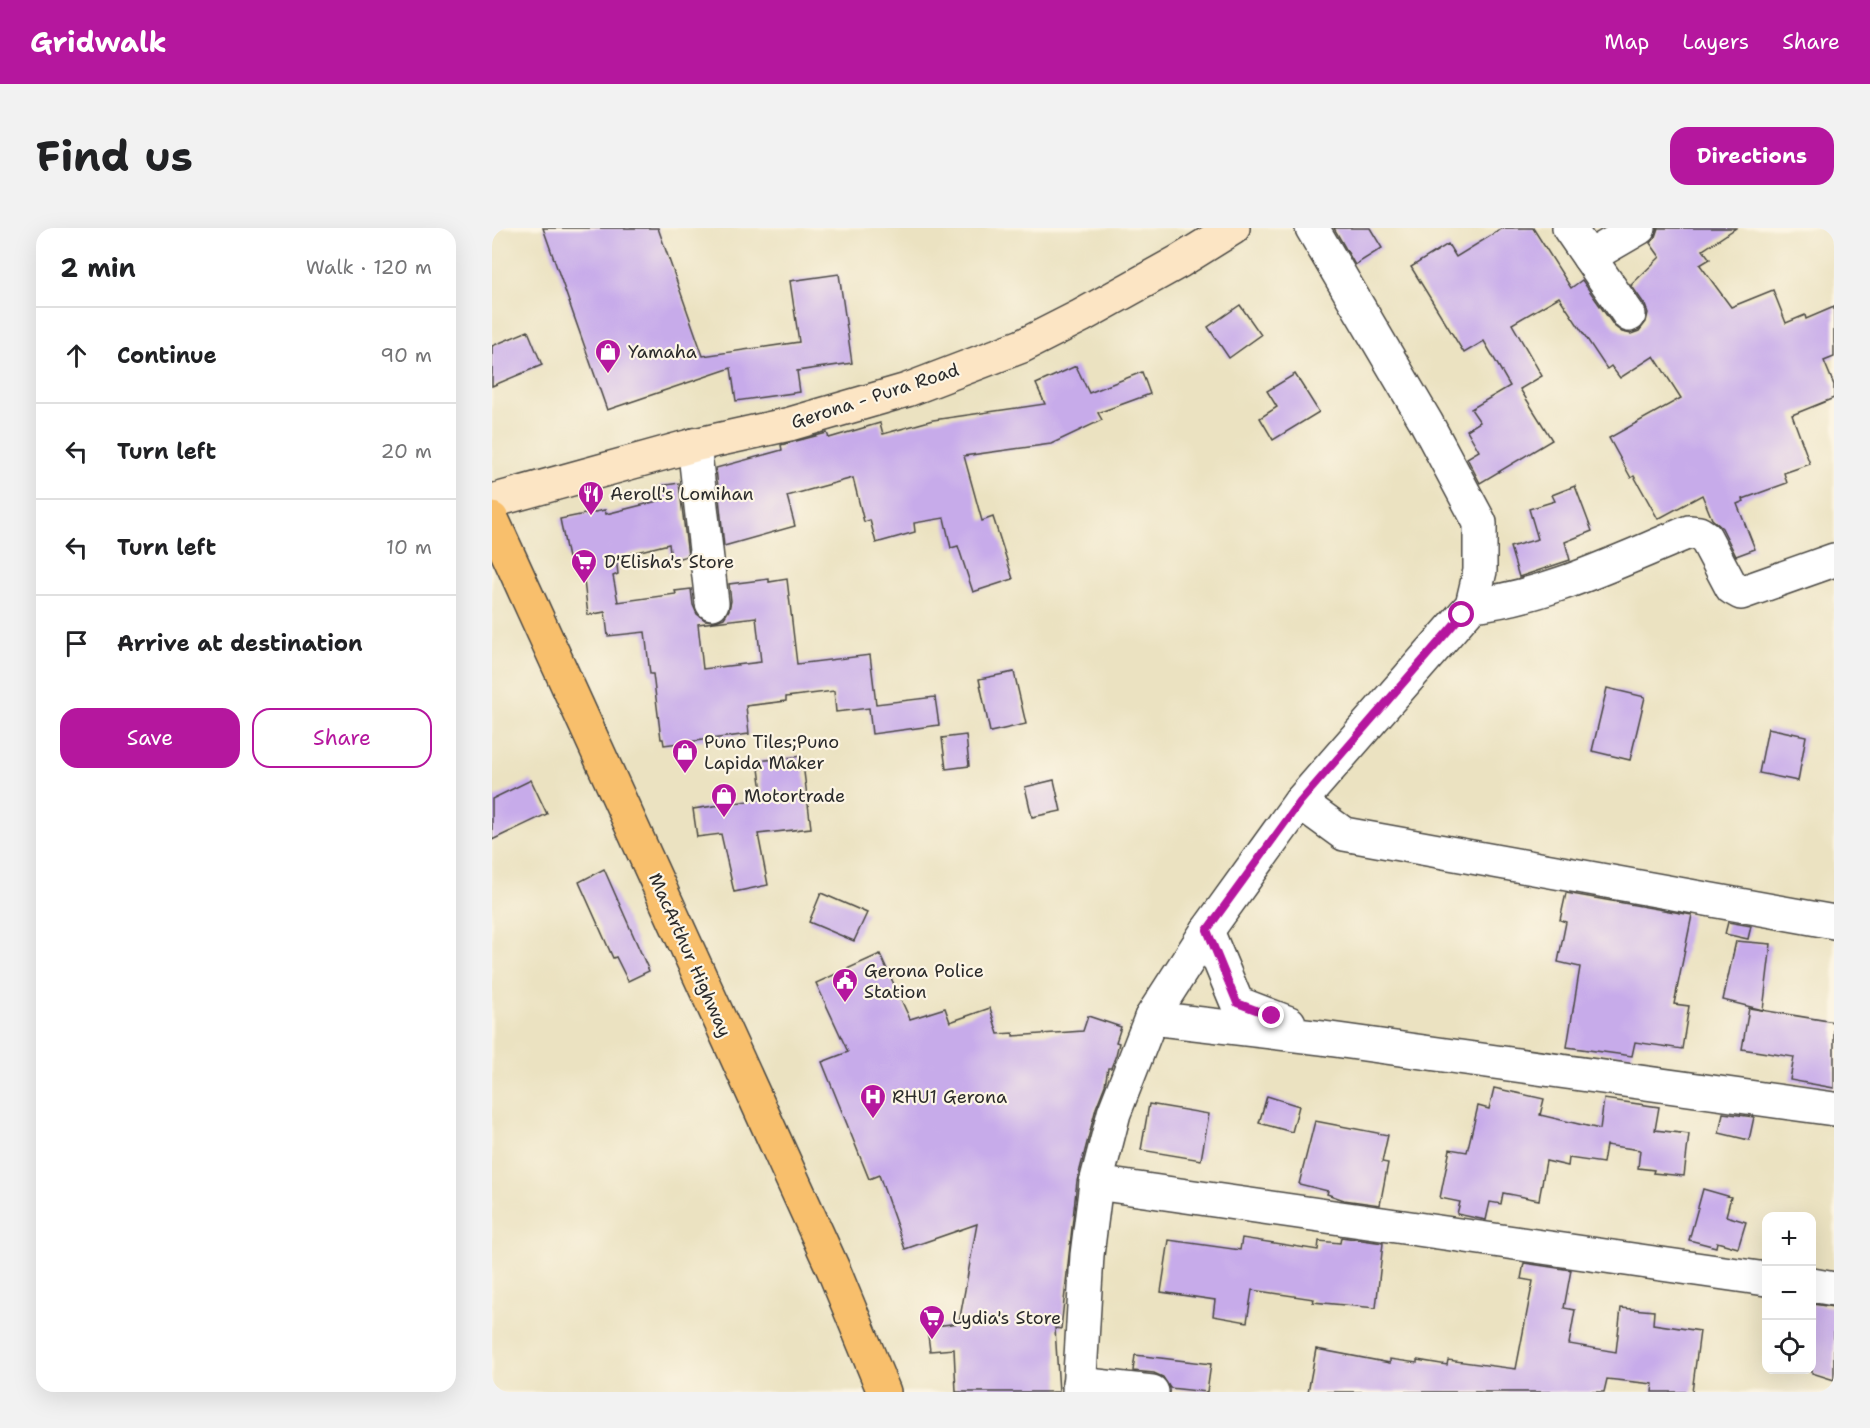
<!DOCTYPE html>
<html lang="en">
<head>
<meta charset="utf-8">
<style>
	body { margin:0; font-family:"Shantell Sans",sans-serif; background:#f2f2f2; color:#202124 }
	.controls { position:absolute; right:18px; bottom:18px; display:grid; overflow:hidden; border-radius:12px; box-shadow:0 6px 24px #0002 }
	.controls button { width:54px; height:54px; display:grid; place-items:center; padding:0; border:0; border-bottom:2px solid #e0e0e0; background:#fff; color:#202124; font:30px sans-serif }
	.stop { position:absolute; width:18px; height:18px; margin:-14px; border:4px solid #b5179e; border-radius:50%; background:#fff }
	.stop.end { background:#b5179e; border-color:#fff; box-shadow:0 2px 6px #0008 }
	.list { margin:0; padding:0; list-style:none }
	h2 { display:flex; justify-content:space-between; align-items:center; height:78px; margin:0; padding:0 24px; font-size:26px }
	h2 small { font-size:20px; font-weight:400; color:#757577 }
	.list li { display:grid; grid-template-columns:39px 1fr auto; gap:18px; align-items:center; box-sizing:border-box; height:96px; padding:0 24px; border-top:2px solid #e0e0e0 }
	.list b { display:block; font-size:22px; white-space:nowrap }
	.list em { font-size:20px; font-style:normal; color:#757577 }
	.actions { display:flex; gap:12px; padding:18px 24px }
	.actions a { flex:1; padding:14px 0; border:2px solid #b5179e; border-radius:18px; text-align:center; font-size:21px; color:#b5179e }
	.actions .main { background:#b5179e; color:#fff }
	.icon { flex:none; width:33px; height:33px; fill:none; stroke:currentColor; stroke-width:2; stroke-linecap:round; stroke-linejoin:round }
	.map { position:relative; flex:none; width:1342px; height:1164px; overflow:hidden; border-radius:18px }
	header { display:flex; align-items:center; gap:36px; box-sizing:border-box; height:84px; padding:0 30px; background:#b5179e; color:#fff }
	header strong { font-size:28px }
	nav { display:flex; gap:33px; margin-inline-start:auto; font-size:21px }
	.intro { display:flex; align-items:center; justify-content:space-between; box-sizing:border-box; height:144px; padding:0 36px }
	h1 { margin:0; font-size:42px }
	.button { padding:15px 27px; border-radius:18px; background:#b5179e; color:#fff; font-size:21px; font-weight:700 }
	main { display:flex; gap:36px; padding:0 36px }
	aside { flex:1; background:#fff; border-radius:18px; box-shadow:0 6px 24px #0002 }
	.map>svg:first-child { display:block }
	.building { fill:#c7abea; fill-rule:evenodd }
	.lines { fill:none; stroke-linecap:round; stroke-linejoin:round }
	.minor-casing { stroke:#484642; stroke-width:36 }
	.secondary-casing { stroke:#484642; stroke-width:36 }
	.trunk-casing { stroke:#484642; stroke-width:36 }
	.minor { stroke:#fff; stroke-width:33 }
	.secondary { stroke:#fce5c4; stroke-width:33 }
	.trunk { stroke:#f8bf6c; stroke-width:33 }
	.route { stroke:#b5179e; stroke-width:8 }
	.labels { text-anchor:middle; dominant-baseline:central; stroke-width:4.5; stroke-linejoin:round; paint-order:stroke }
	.poi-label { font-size:18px; fill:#2b2b2b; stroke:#fcf5e5; text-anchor:start }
	.street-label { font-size:18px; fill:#2b2b2b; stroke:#fcf5e5 }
</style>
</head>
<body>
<header>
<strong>Gridwalk</strong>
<nav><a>Map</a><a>Layers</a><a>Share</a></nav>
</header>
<div class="intro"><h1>Find us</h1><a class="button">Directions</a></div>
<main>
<aside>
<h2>2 min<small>Walk · 120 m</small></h2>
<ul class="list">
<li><svg class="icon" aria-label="ahead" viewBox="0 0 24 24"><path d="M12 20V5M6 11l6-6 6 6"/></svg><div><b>Continue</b></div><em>90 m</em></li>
<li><svg class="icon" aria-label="left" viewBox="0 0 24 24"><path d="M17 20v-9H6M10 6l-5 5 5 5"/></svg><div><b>Turn left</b></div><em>20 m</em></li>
<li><svg class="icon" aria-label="left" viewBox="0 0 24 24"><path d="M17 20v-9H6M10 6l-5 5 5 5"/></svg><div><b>Turn left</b></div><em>10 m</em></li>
<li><svg class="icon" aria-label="arrive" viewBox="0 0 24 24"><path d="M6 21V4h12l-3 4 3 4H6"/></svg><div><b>Arrive at destination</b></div></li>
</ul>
<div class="actions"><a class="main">Save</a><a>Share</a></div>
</aside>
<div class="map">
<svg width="1342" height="1164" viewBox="0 0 1342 1164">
	<rect width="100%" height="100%" fill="#fcf5e5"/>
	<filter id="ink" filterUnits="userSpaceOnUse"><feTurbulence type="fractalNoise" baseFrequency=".0167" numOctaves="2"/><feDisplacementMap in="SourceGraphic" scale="12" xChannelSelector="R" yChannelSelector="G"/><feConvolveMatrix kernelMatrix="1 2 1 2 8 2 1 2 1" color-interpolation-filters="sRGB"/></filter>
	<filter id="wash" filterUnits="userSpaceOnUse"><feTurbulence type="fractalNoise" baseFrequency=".008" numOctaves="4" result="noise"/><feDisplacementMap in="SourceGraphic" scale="24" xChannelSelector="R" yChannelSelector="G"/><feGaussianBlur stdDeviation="1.35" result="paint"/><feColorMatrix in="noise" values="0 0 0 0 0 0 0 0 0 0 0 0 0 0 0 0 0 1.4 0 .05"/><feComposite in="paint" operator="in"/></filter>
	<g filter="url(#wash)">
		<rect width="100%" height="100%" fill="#ebe2c1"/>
		<g id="blocks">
			<g class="building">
				<polygon points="51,0 166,0 211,128 307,114 298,53 347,46 360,135 305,143 308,164 244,173 239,140 115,182"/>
				<polygon points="842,0 878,0 890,20 863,37"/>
				<polygon points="1011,0 1041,0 1079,60 1090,52 1122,98 1130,104 1139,106 1147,103 1154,94 1156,85 1153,77 1139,57 1168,29 1158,15 1163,9 1166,0 1244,0 1211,22 1218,31 1208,37 1239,79 1281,62 1294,95 1313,87 1314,91 1342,79 1342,129 1332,133 1342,157 1342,170 1300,187 1318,236 1292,245 1295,255 1251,271 1252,273 1245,276 1263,321 1244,328 1230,300 1220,291 1210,267 1166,291 1142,248 1139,250 1117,210 1189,170 1162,128 1128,150 1119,138 1115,141 1067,69 1020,96 1050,148 1028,161 1060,212 988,255 975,230 987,223 975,202 988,194 979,181 1018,158 992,113 972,125 919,39 956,16 964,29"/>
				<polygon points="748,77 769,107 737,130 716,99"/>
				<polygon points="36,103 50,137 0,158 0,118"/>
				<polygon points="584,138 597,165 650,144 658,166 606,185 610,192 559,216 472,228 490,293 501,289 521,351 481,364 466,318 459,320 452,290 422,295 423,304 384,315 378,292 372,294 361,250 295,268 303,298 232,318 224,240 290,222 289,217 335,205 337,210 388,195 391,206 441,192 553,176 544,156"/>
				<polygon points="803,146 827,184 781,212 768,190 785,179 775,163"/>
				<path d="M187,255l9,73 -17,4 -2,-16 -53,13 2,17 -5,2 5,26 58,-8 -1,-3 16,-2 2,16 4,9 8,6 10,1 9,-3 5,-8 2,-9 -2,-17 40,-5v3l18,-3 10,85 73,-9 6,49 59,-7 4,28 -67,9 -3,-26 -33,4 -2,-21 -48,6v4l-40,5 3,28 -85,11 -1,-6h-2l-8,-65h-3l-5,-42 -37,4 -3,-24 -17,3 -7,-60 -13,3 -8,-39 45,-9 1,4 56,-14 -2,-14zM264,389l5,45 -58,7 -5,-45z"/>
				<polygon points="1083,258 1100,303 1073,314 1078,332 1027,349 1018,319 1046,311 1037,281 1063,273 1060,267"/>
				<polygon points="522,444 534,496 498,504 487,451"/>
				<polygon points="1115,460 1153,469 1138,532 1100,523"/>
				<polygon points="1276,500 1314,508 1306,553 1267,545"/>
				<polygon points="474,507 477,538 454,541 450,510"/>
				<polygon points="310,528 319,600 266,606 276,657 242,664 229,606 205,609 201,581 271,571 266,533"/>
				<polygon points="39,552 55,586 0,612 0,571"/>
				<polygon points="562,552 569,583 540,589 533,559"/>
				<polygon points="112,641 157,743 136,753 124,729 121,730 87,654"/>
				<polygon points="329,665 375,685 362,713 317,694"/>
				<polygon points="1074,665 1200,687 1182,776 1197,778 1190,821 1143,814 1140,828 1075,819 1088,739 1066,734 1074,694 1068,692"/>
				<polygon points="1236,694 1259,698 1256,711 1233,706"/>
				<polygon points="1244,713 1279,716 1271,782 1231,772"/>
				<polygon points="388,726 418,791 453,780 458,794 498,780 506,806 521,805 521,808 591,803 596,788 629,799 624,814 627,815 624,827 619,840 616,840 613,857 604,880 585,953 569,1101 563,1100 567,1164 464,1164 462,1121 438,1123 435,1099 467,1095 485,996 413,1021 387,947 377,951 330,834 356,824 324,755"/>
				<polygon points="1257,780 1342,794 1342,860 1298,852 1302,829 1250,821"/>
				<polygon points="1002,860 1052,871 1048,887 1108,901 1112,871 1167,879 1163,902 1197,906 1192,948 1161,945 1162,942 1146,940 1148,922 1114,917 1111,935 1077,930 1076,938 1054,933 1047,972 1011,965 1009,976 998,974 994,992 965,986 968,974 948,970 958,921 975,924 986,878 997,881"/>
				<polygon points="775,868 807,878 800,904 767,895"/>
				<polygon points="657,876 717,886 709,932 649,922"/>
				<polygon points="1231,885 1262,889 1257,912 1227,905"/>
				<polygon points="823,893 896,907 890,934 896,935 888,977 852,972 835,966 836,963 807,956"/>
				<polygon points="1211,961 1239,969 1234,988 1254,994 1246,1020 1225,1014 1224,1019 1197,1012"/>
				<polygon points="849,1009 891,1015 884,1080 821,1074 822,1071 760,1062 755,1094 721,1088 723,1072 669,1064 677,1012 748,1022 750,1010 826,1022 827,1013 848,1015"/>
				<polygon points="1032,1035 1079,1042 1072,1080 1083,1082 1077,1116 1124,1124 1129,1080 1162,1083 1161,1096 1208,1103 1200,1164 1160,1164 1161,1156 1115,1151 1112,1164 816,1164 824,1121 898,1135 898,1131 925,1135 925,1132 955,1137 956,1132 1024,1141 1041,1053 1029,1051"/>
				<polygon points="1320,1076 1342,1079 1342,1152 1320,1145"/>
				<polygon points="643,1127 719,1136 715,1164 678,1160 671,1149 662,1145 641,1143"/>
			</g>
		</g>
	</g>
	<g filter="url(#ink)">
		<use href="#blocks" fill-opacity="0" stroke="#484642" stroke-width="1.5"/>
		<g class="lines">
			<defs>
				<g id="minor">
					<polyline points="1077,0 1137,87"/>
					<polyline points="1097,29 1147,0"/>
					<polyline points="202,217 220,375"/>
					<path d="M980,377c74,-8 148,-45 217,-73l10,1 6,4 27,51 9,5 93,-33"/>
					<polyline points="808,574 852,606 1342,694"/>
					<polyline points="715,703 745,775 797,795"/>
					<polyline points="659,790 830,810 1342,881"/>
					<polyline points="604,955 1274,1051"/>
					<polyline points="1320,1057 1342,1061"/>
					<polyline points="587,1156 660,1164"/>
					<polyline points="587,1164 595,1027 604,955 622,885 659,790 715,703 808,574 980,377 988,343 988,295 934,194 820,0"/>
				</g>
				<polyline id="secondary" points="0,273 202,217 298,196 415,162 530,118 589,88 688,33 741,0"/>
				<polyline id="trunk" points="0,291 342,1043 392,1164"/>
			</defs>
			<use href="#minor" class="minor-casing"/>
			<use href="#secondary" class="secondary-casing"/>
			<use href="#trunk" class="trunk-casing"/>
			<use href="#minor" class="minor"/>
			<use href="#secondary" class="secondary"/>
			<use href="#trunk" class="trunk"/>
		</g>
	</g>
	<g class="lines" filter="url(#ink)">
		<polyline class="route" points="780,788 745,775 715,702 808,574 970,387"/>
	</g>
	<defs>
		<symbol id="shop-pin" viewBox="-11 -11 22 30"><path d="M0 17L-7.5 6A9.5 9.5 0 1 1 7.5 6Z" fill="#b5179e" stroke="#fcf5e5"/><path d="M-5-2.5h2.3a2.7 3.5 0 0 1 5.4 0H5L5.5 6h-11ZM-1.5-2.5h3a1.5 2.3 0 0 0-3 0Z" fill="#fff"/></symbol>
		<symbol id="restaurant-pin" viewBox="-11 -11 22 30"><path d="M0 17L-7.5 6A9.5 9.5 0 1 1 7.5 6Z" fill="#b5179e" stroke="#fcf5e5"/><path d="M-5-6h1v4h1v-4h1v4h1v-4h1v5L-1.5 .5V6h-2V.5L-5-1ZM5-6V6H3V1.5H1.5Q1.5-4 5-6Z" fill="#fff"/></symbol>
		<symbol id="supermarket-pin" viewBox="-11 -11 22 30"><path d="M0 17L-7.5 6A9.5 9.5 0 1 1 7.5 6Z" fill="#b5179e" stroke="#fcf5e5"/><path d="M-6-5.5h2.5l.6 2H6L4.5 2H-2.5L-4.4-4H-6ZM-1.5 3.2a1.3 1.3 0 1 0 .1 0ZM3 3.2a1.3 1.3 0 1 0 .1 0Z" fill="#fff"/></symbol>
		<symbol id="civic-pin" viewBox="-11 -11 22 30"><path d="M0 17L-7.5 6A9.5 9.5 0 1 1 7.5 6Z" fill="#b5179e" stroke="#fcf5e5"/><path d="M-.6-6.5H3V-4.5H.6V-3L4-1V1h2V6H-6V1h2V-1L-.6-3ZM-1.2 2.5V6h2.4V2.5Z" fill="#fff"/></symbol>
		<symbol id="hospital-pin" viewBox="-11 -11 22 30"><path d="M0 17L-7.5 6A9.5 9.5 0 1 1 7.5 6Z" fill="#b5179e" stroke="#fcf5e5"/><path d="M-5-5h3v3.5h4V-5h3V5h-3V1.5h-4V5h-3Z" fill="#fff"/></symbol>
	</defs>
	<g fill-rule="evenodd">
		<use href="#shop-pin" x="101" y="109" width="30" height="40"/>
		<use href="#restaurant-pin" x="84" y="251" width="30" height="40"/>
		<use href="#supermarket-pin" x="77" y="319" width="30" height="40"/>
		<use href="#shop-pin" x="178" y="509" width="30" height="40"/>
		<use href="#shop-pin" x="217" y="553" width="30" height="40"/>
		<use href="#civic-pin" x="338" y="738" width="30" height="40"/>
		<use href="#hospital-pin" x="366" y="854" width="30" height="40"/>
		<use href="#supermarket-pin" x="425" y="1075" width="30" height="40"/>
	</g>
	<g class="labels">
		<g class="poi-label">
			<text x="136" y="124">Yamaha</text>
			<text x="118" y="266">Aeroll's Lomihan</text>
			<text x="112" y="334">D'Elisha's Store</text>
			<text x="212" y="514">Puno Tiles;Puno<tspan x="212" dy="21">Lapida Maker</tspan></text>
			<text x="252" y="568">Motortrade</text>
			<text x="372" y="743">Gerona Police<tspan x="372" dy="21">Station</tspan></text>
			<text x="400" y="869">RHU1 Gerona</text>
			<text x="460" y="1090">Lydia's Store</text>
		</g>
		<g class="street-label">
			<text transform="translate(383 168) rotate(-18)">Gerona - Pura Road</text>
			<text transform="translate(198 727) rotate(66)">MacArthur Highway</text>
		</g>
	</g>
</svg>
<div class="controls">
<button>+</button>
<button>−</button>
<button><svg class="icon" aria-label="locate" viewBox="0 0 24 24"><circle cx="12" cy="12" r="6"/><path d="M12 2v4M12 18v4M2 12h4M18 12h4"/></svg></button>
</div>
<div class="stop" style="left:970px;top:387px"></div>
<div class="stop end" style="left:780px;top:788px"></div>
</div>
</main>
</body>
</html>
